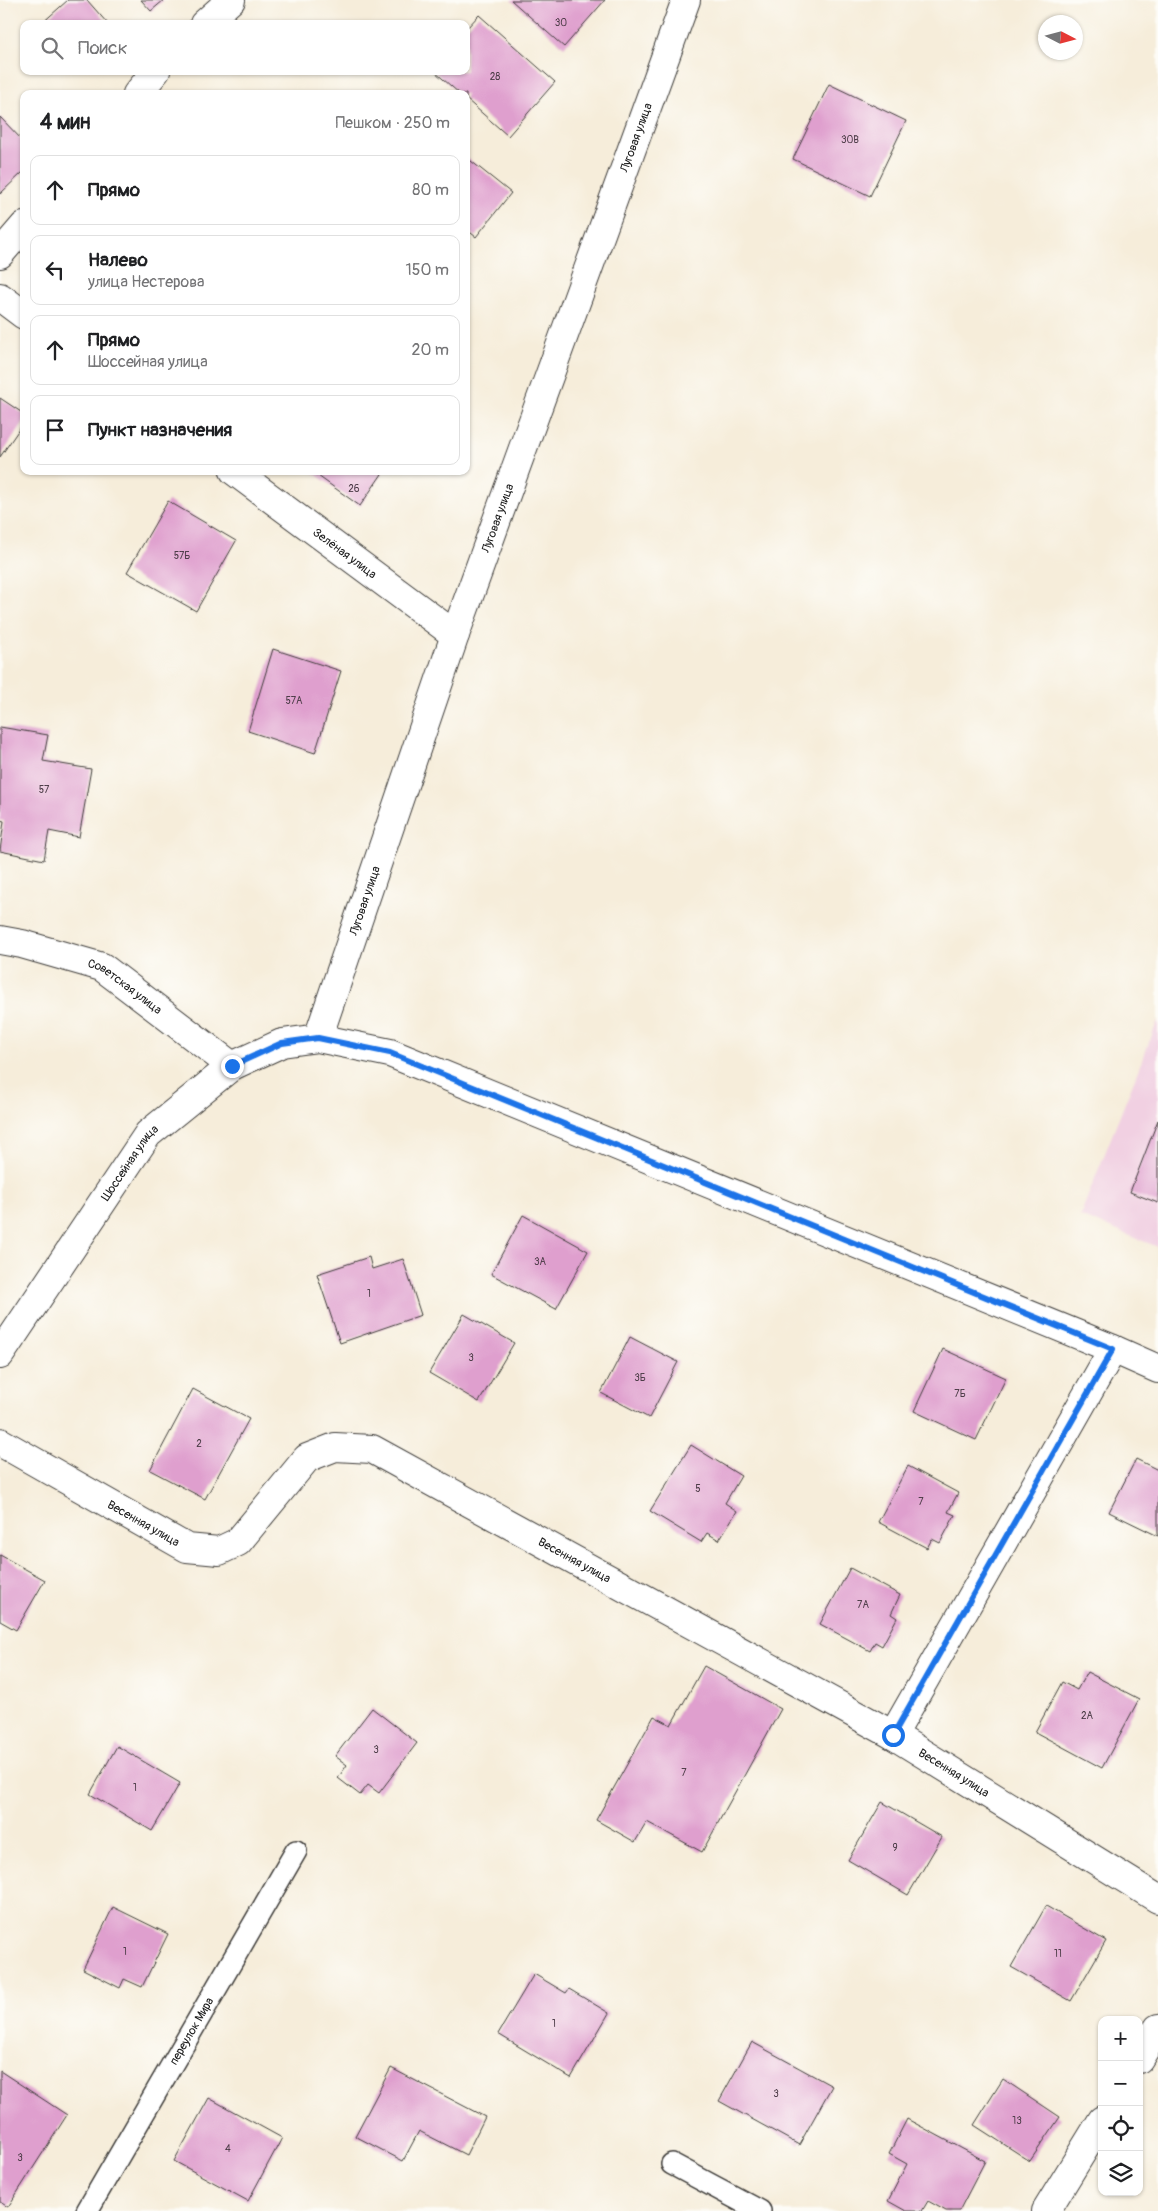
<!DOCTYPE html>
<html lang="ru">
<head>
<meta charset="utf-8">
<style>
	body { margin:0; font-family:Pangolin,sans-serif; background:#f2f2f2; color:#202124 }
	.controls { position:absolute; right:15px; bottom:15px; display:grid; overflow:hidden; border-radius:10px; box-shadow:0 1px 4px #0004 }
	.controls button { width:45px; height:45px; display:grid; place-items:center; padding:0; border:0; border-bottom:1px solid #e0e0e0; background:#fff; color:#202124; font:25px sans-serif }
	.compass { position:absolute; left:1038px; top:15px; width:45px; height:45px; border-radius:50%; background:#fff; box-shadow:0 1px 4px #0004; rotate:96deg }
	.stop { position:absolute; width:15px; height:15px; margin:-11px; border:4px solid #1a73e8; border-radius:50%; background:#fff }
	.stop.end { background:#1a73e8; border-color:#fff; box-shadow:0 1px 5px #0008 }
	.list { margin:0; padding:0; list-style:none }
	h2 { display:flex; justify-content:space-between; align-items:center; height:65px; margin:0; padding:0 20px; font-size:21px }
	h2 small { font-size:16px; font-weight:400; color:#757577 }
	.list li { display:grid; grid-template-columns:32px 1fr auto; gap:15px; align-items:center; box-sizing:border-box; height:70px; margin:0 10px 10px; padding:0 10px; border:1px solid #e0e0e0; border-radius:10px }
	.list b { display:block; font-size:19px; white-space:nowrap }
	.list p { margin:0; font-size:16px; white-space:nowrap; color:#757577 }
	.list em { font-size:16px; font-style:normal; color:#757577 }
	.icon { flex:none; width:28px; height:28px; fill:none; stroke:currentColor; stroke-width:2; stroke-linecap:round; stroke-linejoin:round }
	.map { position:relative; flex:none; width:1158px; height:2211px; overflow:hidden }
	.search { position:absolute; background:#fff; box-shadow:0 1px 4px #0004; left:20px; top:20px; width:450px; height:55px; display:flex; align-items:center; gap:12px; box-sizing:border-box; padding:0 18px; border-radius:10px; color:#757577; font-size:19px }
	.panel { position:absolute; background:#fff; box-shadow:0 1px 4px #0004; left:20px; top:90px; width:450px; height:385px; border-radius:10px }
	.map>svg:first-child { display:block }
	.built { fill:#f1d0e2 }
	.building { fill:#df9fce }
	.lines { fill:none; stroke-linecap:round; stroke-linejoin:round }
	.service-casing { stroke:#3d3b38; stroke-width:24 }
	.minor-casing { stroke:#3d3b38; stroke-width:30 }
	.service { stroke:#fff; stroke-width:21 }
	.minor { stroke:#fff; stroke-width:28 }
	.route { stroke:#1a73e8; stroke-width:6 }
	.labels { text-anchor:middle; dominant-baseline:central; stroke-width:4; stroke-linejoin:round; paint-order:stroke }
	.number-label { font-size:10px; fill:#4d3d48 }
	.street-label { font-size:12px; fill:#1c1c1c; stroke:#fdfcf7 }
</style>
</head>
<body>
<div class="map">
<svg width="1158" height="2211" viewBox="0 0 1158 2211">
	<rect width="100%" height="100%" fill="#fdfcf7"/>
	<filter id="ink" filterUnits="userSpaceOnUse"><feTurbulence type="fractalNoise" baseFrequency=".02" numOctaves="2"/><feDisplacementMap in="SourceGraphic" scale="10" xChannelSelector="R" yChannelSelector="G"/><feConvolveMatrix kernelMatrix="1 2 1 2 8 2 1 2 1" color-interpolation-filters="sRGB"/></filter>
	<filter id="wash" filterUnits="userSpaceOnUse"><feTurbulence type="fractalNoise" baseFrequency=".0096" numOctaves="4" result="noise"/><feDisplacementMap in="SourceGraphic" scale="20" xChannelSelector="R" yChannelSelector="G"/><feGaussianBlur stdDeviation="1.12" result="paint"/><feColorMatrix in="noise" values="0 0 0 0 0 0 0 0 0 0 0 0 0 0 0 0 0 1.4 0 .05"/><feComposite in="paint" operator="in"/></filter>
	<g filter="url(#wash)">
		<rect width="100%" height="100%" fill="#f6edda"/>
		<polygon class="built" points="1158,1020 1158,1247 1080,1216"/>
		<g id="blocks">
			<g class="building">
				<polygon points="68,0 87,0 108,24 41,24"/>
				<polygon points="141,0 164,0 151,11"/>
				<polygon points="511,0 605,0 564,47"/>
				<polygon points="479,15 555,82 508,136 466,99 466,94 460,94 434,71 466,71 466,29"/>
				<polygon points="829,84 906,121 870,196 793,159"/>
				<polygon points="0,117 24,142 24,171 0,194"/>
				<polygon points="466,157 511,193 476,237 466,229"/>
				<polygon points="0,398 24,414 24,422 0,457"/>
				<polygon points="311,471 384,471 360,506"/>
				<polygon points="168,501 236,541 196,611 127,572"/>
				<polygon points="273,649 341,671 315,753 248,731"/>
				<polygon points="0,727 48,735 43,761 91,769 79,837 49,831 44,860 0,851 4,821 0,820"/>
				<polygon points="1158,1120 1158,1203 1130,1192"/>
				<polygon points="523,1215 588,1251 556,1309 491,1274"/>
				<polygon points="369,1257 372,1269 403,1259 421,1315 340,1343 317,1274"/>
				<polygon points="464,1314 514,1343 479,1402 429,1373"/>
				<polygon points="630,1337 678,1362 649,1418 601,1393"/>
				<polygon points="943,1349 1006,1378 976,1440 914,1411"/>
				<polygon points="193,1389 249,1419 205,1499 150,1470"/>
				<polygon points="691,1445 741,1476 725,1503 737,1511 719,1540 707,1533 701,1542 650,1511"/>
				<polygon points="1136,1459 1158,1470 1158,1536 1109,1512"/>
				<polygon points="908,1466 958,1493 948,1512 955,1515 940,1543 932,1539 927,1548 878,1522"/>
				<polygon points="0,1555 45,1580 16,1630 0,1621"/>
				<polygon points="850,1568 900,1595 891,1614 897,1618 882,1646 875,1642 870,1651 820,1624"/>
				<polygon points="704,1666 781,1709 702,1852 647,1822 635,1842 596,1820 654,1716 671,1725"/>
				<polygon points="1087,1672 1139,1699 1102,1768 1035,1732 1062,1682 1077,1690"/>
				<polygon points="372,1708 417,1743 379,1793 368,1785 360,1795 338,1778 347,1765 335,1756"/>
				<polygon points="117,1746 180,1783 152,1831 90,1794"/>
				<polygon points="882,1802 942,1837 908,1895 848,1860"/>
				<polygon points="1046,1906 1106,1941 1071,2001 1011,1967"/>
				<polygon points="113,1907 168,1934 142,1987 124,1979 120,1988 83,1969"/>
				<polygon points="534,1974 566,1993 569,1989 609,2013 571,2078 498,2034"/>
				<polygon points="752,2042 832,2086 799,2145 719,2101"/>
				<polygon points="391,2068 485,2117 466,2155 419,2131 403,2161 355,2136"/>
				<polygon points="0,2071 67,2115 8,2207 0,2202"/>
				<polygon points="1003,2079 1060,2117 1030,2161 974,2125"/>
				<polygon points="209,2098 282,2138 248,2201 174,2161"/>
				<polygon points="907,2119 985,2161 959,2211 946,2211 928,2201 922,2211 906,2211 888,2201 907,2164 889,2154"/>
			</g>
		</g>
	</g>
	<g filter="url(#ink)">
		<use href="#blocks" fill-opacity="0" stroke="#3d3b38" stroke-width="1"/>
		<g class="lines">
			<defs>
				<g id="service">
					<polyline points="672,2164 760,2211"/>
					<path id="s1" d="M87,2211l209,-360"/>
				</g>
				<g id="minor">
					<polyline points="204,24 231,0"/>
					<polyline points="137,94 156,71"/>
					<polyline points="0,254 24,226"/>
					<polyline points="0,297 24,315"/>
					<path id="s2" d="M234,471l221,164"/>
					<path id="s3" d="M0,940l22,4 80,23 130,99"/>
					<path id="s4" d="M318,1038l137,-403 231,-635"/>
					<path id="s5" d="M0,1355l148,-221 84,-68 50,-23 36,-5 72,15 723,296 45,20"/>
					<path id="s6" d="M0,1442l187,106 32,3 19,-9 69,-84 28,-11 37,2 521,286 265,164"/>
					<polyline points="893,1735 1113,1349"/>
					<polyline points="1139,2059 1158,2028"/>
					<polyline points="1046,2211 1102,2120"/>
				</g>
			</defs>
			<use href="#service" class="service-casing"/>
			<use href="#minor" class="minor-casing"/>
			<use href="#service" class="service"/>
			<use href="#minor" class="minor"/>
		</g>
	</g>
	<g class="lines" filter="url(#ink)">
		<polyline class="route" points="232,1066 282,1043 318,1038 390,1053 1113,1349 893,1735"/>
	</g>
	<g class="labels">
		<g class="number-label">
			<text x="561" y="23">30</text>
			<text x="495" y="77">28</text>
			<text x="850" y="140">30В</text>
			<text x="354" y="489">26</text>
			<text x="182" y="556">57Б</text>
			<text x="294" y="701">57А</text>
			<text x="44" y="790">57</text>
			<text x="540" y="1262">3А</text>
			<text x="369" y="1294">1</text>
			<text x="471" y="1358">3</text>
			<text x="640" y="1378">3Б</text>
			<text x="960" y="1394">7Б</text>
			<text x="199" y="1444">2</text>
			<text x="698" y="1489">5</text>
			<text x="921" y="1502">7</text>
			<text x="863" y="1605">7А</text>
			<text x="1087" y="1716">2А</text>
			<text x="376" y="1750">3</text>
			<text x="684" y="1773">7</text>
			<text x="135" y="1788">1</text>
			<text x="895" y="1848">9</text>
			<text x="125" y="1952">1</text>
			<text x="1058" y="1954">11</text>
			<text x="554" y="2024">1</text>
			<text x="776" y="2094">3</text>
			<text x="1017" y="2121">13</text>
			<text x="228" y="2149">4</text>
			<text x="20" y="2158">3</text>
		</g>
		<g class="street-label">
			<text stroke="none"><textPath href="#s4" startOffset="955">Луговая улица</textPath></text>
			<text stroke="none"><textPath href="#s4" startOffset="550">Луговая улица</textPath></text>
			<text stroke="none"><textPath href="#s2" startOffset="138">Зелёная улица</textPath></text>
			<text stroke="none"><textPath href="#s4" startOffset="145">Луговая улица</textPath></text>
			<text stroke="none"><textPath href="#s3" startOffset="135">Советская улица</textPath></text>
			<text stroke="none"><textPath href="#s5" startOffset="232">Шоссейная улица</textPath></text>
			<text stroke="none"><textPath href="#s6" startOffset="165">Весенняя улица</textPath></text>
			<text stroke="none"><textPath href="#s6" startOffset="675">Весенняя улица</textPath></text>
			<text stroke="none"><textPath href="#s6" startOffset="1110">Весенняя улица</textPath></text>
			<text stroke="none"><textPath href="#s1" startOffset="208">переулок Мира</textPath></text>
		</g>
	</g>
</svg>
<div class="controls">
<button>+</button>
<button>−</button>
<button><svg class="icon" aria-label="locate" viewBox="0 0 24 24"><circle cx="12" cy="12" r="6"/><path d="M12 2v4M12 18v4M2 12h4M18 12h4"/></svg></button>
<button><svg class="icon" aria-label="layers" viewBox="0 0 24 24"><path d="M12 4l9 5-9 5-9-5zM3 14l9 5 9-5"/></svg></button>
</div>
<svg class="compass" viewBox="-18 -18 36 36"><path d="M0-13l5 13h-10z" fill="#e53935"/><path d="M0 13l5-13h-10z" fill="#757577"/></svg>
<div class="stop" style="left:893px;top:1735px"></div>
<div class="stop end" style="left:232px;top:1066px"></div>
<div class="search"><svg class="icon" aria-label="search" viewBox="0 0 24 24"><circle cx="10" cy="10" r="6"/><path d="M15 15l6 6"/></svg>Поиск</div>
<section class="panel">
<h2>4 мин<small>Пешком · 250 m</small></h2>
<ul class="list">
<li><svg class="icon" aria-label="ahead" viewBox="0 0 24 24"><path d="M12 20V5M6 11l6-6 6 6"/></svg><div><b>Прямо</b></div><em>80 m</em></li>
<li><svg class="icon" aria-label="left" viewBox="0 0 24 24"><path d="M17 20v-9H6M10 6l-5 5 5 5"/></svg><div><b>Налево</b><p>улица Нестерова</p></div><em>150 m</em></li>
<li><svg class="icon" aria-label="ahead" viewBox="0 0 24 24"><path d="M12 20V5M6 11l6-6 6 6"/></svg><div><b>Прямо</b><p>Шоссейная улица</p></div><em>20 m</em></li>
<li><svg class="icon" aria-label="arrive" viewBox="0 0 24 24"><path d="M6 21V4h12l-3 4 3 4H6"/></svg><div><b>Пункт назначения</b></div></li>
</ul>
</section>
</div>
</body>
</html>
